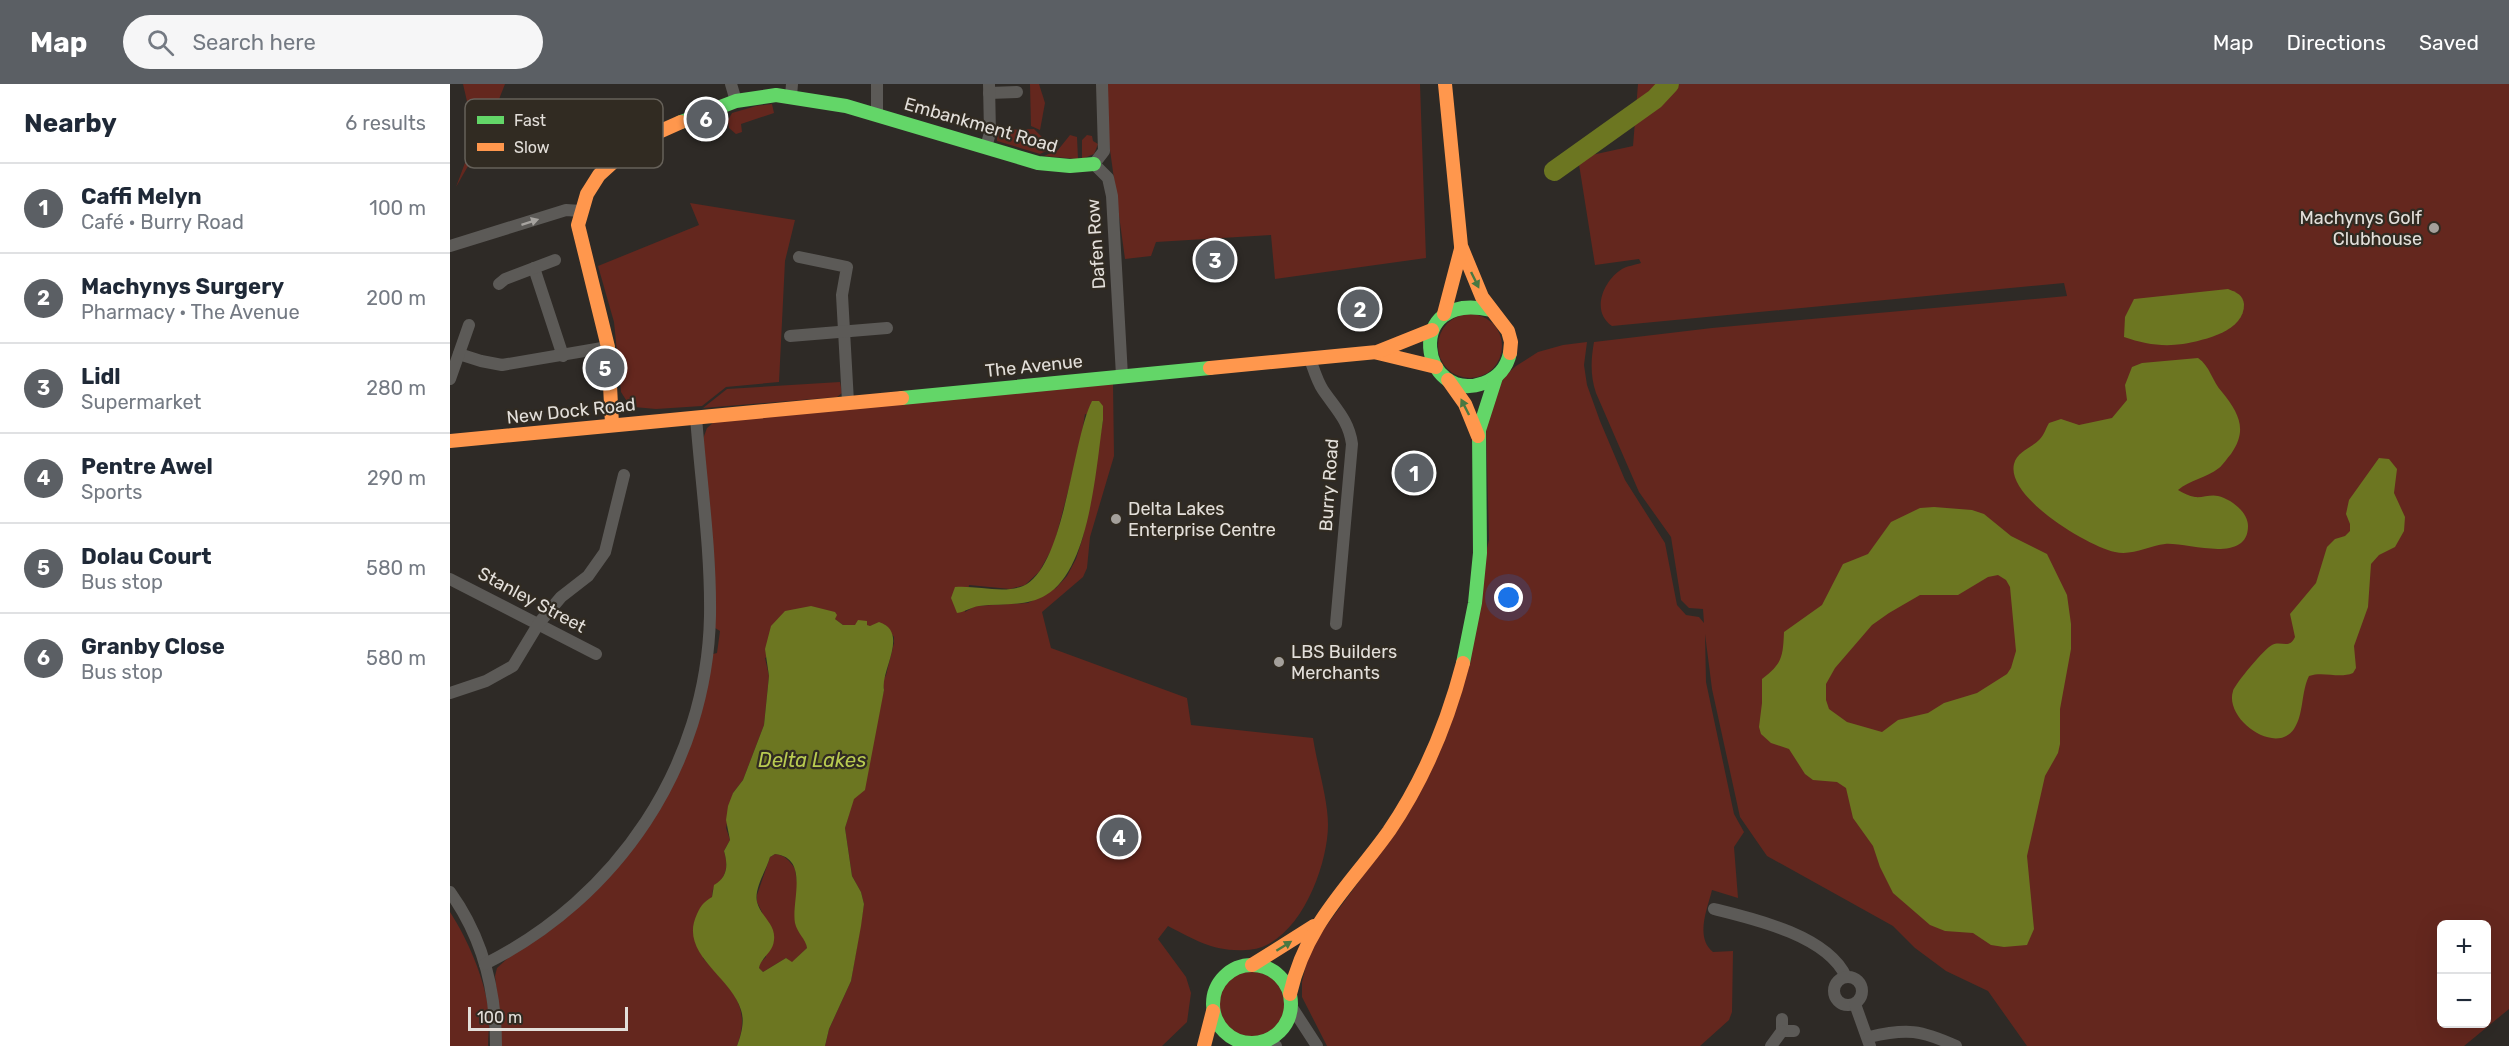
<!DOCTYPE html>
<html lang="en">
<head>
<meta charset="utf-8">
<style>
	body { margin:0; font-family:Rubik,sans-serif; background:#f6f6f7; color:#1f2937 }
	.controls { position:absolute; right:18px; bottom:18px; display:grid; overflow:hidden; border-radius:9px; box-shadow:0 6px 24px #0002 }
	.controls button { width:54px; height:54px; display:grid; place-items:center; padding:0; border:0; border-bottom:2px solid #e0e1e3; background:#fff; color:#1f2937; font:30px sans-serif }
	.scale { position:absolute; left:18px; bottom:15px; width:160px; box-sizing:border-box; padding-left:6px; border:3px solid #e3dfda; border-top:0; font-size:16px; line-height:21px; white-space:nowrap; color:#e3dfda; -webkit-text-stroke:4px #312b22; paint-order:stroke }
	.you { position:absolute; left:1059px; top:514px; width:21px; height:21px; margin:-15px; border:4px solid #fff; border-radius:50%; background:#1a73e8; box-shadow:0 0 0 9px #1a73e833 }
	.badge { display:grid; place-items:center; width:39px; height:39px; border-radius:50%; background:#5b5f64; color:#fff; font-size:20px; font-weight:700 }
	.pin { position:absolute; translate:-50% -50%; border:3px solid #fff; box-shadow:0 2px 6px #0006 }
	.list { margin:0; padding:0; list-style:none }
	h2 { display:flex; justify-content:space-between; align-items:center; height:78px; margin:0; padding:0 24px; font-size:26px }
	h2 small { font-size:20px; font-weight:400; color:#747a83 }
	.list li { display:grid; grid-template-columns:39px 1fr auto; gap:18px; align-items:center; box-sizing:border-box; height:90px; padding:0 24px; border-top:2px solid #e0e1e3 }
	.list b { display:block; font-size:22px; white-space:nowrap }
	.list p { margin:0; font-size:20px; white-space:nowrap; color:#747a83 }
	.list em { font-size:20px; font-style:normal; color:#747a83 }
	.icon { flex:none; width:33px; height:33px; fill:none; stroke:currentColor; stroke-width:2; stroke-linecap:round; stroke-linejoin:round }
	.map { position:relative; flex:none; width:2059px; height:962px; overflow:hidden }
	header { display:flex; align-items:center; gap:36px; box-sizing:border-box; height:84px; padding:0 30px; background:#5b5f64; color:#fff }
	header strong { font-size:28px }
	nav { display:flex; gap:33px; margin-inline-start:auto; font-size:21px }
	.search { width:420px; height:54px; background:#f6f6f7; display:flex; align-items:center; gap:15px; box-sizing:border-box; padding:0 21px; border-radius:33px; color:#747a83; font-size:22px }
	main { display:flex }
	aside { flex:1; background:#fff }
	.map>svg:first-child { display:block }
	.green { fill:#64271e; fill-rule:evenodd }
	.water { fill:#6c7621; fill-rule:evenodd }
	.lines { fill:none; stroke-linecap:round; stroke-linejoin:round }
	.river { stroke:#6c7621; stroke-width:20 }
	.street { stroke:#5c5a57; stroke-width:12 }
	.fast { stroke:#63d668; stroke-width:14 }
	.slow { stroke:#ff974d; stroke-width:14 }
	.oneway { fill:#a6a39f }
	.oneway2 { fill:#487842 }
	.poi-dot { fill:#a4a09b; stroke:#312b22; stroke-width:2 }
	.labels { text-anchor:middle; dominant-baseline:central; stroke-width:4.5; stroke-linejoin:round; paint-order:stroke }
	.street-label { font-size:18px; fill:#e3dfda; stroke:#312b22 }
	.poi-label { font-size:18px; fill:#e3dfda; stroke:#312b22; text-anchor:start }
	.water-label { font-size:20px; font-style:italic; fill:#b8ca51; stroke:#312b22 }
	.key { fill:#312b22; stroke:#666159; stroke-width:1.5 }
	.key-label { font-size:16px; fill:#e3dfda }
</style>
</head>
<body>
<header>
<strong>Map</strong>
<div class="search"><svg class="icon" aria-label="search" viewBox="0 0 24 24"><circle cx="10" cy="10" r="6"/><path d="M15 15l6 6"/></svg>Search here</div>
<nav><a>Map</a><a>Directions</a><a>Saved</a></nav>
</header>
<main>
<aside>
<h2>Nearby<small>6 results</small></h2>
<ul class="list">
<li><span class="badge">1</span><div><b>Caffi Melyn</b><p>Café · Burry Road</p></div><em>100 m</em></li>
<li><span class="badge">2</span><div><b>Machynys Surgery</b><p>Pharmacy · The Avenue</p></div><em>200 m</em></li>
<li><span class="badge">3</span><div><b>Lidl</b><p>Supermarket</p></div><em>280 m</em></li>
<li><span class="badge">4</span><div><b>Pentre Awel</b><p>Sports</p></div><em>290 m</em></li>
<li><span class="badge">5</span><div><b>Dolau Court</b><p>Bus stop</p></div><em>580 m</em></li>
<li><span class="badge">6</span><div><b>Granby Close</b><p>Bus stop</p></div><em>580 m</em></li>
</ul>
</aside>
<div class="map">
<svg width="2059" height="962" viewBox="0 0 2059 962">
	<rect width="100%" height="100%" fill="#2e2a26"/>
	<g class="green">
		<polygon points="13,0 55,0 33,56 6,103 25,52"/>
		<polygon points="580,0 589,0 595,19 590,46 581,42"/>
		<polygon points="655,0 970,0 976,174 825,195 821,151 706,158 701,172 675,175 657,44"/>
		<path d="M1188,0h871v925l-45,37h-437l-39,-55 -42,-20 -31,-23 -22,-22 -126,-70 -27,-39 -28,-128 -7,-55 1,48 28,132 10,18 -10,15 4,51 -26,-8c-5,20 -17,47 1,62l20,-1 -1,61 -3,8 -29,26h-373l-25,-49v-15l8,-34 81,-110 46,-81 52,-217 -3,-118 8,-27 11,-19 11,-10 22,-14 25,-7 24,-3 -3,23 3,20 13,36 25,59 40,63 12,62 9,10 13,2 5,6 -1,-14 -14,-1 -8,-8 -10,-63 -32,-45 -43,-99c-6,-18 -5,-34 -2,-51l118,-14 355,-32 -3,-13 -452,43c-22,-15 -8,-46 10,-57 5,-3 13,-4 19,-6l-2,-4 -44,6 -17,-107 55,-12zM1992,840h44v100h-44z"/>
		<polygon points="322,20 324,29 291,40 292,48 286,50 279,44 278,36 282,29 306,22"/>
		<polygon points="584,45 598,59 604,59 607,62 590,70 547,57 547,46"/>
		<polygon points="620,51 627,53 628,75 594,72 608,66"/>
		<polygon points="637,51 642,52 643,57 648,60 644,70 632,75 632,56"/>
		<polygon points="240,119 345,136 335,177 329,298 276,303 252,322 206,325 184,323 178,319 171,308 164,238 148,182 249,141"/>
		<circle cx="1020" cy="262" r="32"/>
		<polygon points="390,298 392,309 387,313 253,324 277,305"/>
		<path d="M663,300l1,72 -24,81 -3,31 -4,9 -41,35 9,36 136,50 4,27 122,13c4,26 15,62 15,87 0,42 -31,124 -82,125 -32,2 -51,-10 -78,-24l-10,13 28,38 5,16 -4,29 -25,24h-337l4,-17 22,-48 13,-77 -3,-12 -9,-16 -7,-48 39,-138 -2,-8 4,-7 8,-32v-6l-10,-13 -14,2 -27,-1 -8,-6 -70,39 4,18 -5,49 -21,55 -10,13 -7,35 4,12 -6,11c5,17 2,26 -11,38l-10,69c25,29 50,46 34,88h-237v-24l-5,-46 2,-8 12,-11 35,-22 81,-77 75,-142 13,-62 4,-1 3,-22 -5,-3v-57l-12,-132 4,-11 7,-6zM635,330l18,6 -20,117 -7,22 -9,17 -11,12 -28,15 -53,3 -10,6 4,-27 41,4 15,-4 14,-13 15,-27 26,-100z"/>
		<path d="M325,770c10,1 15,7 20,15l12,79 -15,15 -6,-5 -23,14 -4,-4 1,-5 6,-6 -4,-45 -5,-10v-7l13,-38z"/>
		<path d="M0,828c18,28 35,67 39,101 1,10 -1,22 -1,33h-38z"/>
		<circle cx="802" cy="921" r="34"/>
	</g>
	<g class="water">
		<path d="M1778,205c8,3 15,6 16,15 1,27 -39,36 -61,40 -21,3 -39,0 -59,-7l1,-20 9,-18z"/>
		<path d="M1748,274c12,8 14,23 24,34 17,21 26,38 9,62 -4,4 -8,11 -12,14 -13,10 -29,12 -41,22 5,3 11,6 17,7 7,1 16,-3 23,-1 13,3 30,16 30,30 0,39 -62,16 -83,18 -16,2 -33,12 -50,8 -28,-6 -109,-55 -101,-88 3,-13 18,-16 26,-25 4,-4 6,-11 9,-16l12,-4 18,6 33,-7 15,-18 -2,-15 7,-18 10,-4z"/>
		<path d="M642,317h7l4,5v14c-7,47 -13,150 -57,175 -19,12 -45,8 -67,11 -8,1 -14,6 -22,7l-6,-15 4,-11c21,-2 48,7 68,-1 42,-18 49,-146 69,-185z"/>
		<path d="M1929,374l10,1 8,10 -3,24 11,24 -1,14 -9,16 -16,8 -8,9 -3,43 -14,39 2,22 -3,5c-14,6 -29,-2 -44,3 -8,16 -5,38 -15,53 -19,27 -70,-10 -61,-38 2,-7 32,-43 39,-46 9,-5 17,5 23,-8l-5,-23 26,-31 11,-36 8,-8 10,-3 5,-5v-7l-4,-10 3,-14z"/>
		<path d="M1484,423l38,3 12,4 27,22 36,18 20,41 4,29v25l-11,60v35l-2,9 -13,23 -18,80 7,73 -7,16 -23,2 -13,-2 -18,-12 -28,-2 -15,-6 -37,-32 -13,-26 -7,-21 -20,-28 -7,-30 -9,-6 -24,-2 -8,-6 -16,-25 -18,-6 -10,-9 -2,-7 3,-24v-24c20,-15 21,-22 22,-47l38,-27 21,-41 25,-10 23,-32 29,-14zM1548,491l8,5 4,7 6,64 -5,17 -4,6 -30,19 -33,10 -16,10 -30,7 -16,12 -35,-10 -18,-13 -3,-9v-16l9,-16 37,-43 17,-12 31,-18h38l30,-18z"/>
		<path d="M361,522l24,6 2,3 -2,4 8,6h12l3,-5 9,1v4l3,1 9,-4c31,10 1,49 5,68l-19,100 -11,9 -9,29 7,48 9,16 3,12 -3,22 -10,55 -22,48 -4,17h-88c4,-11 8,-24 4,-36 -10,-34 -63,-56 -44,-96 4,-9 7,-12 15,-17l2,-12c14,-8 14,-20 10,-34l6,-11 -4,-20 2,-14 5,-13 10,-13 21,-55 5,-49 -4,-27 6,-23 14,-15zM325,770c35,4 16,48 20,69 2,10 11,16 12,25l-15,14 -6,-4 -23,14 -4,-4c2,-11 14,-15 15,-28 2,-16 -13,-23 -17,-38 -3,-14 9,-31 13,-45z"/>
	</g>
	<g class="lines">
		<polyline class="river" points="1104,87 1205,15 1219,0"/>
		<g class="street">
			<polyline points="281,0 286,17"/>
			<polyline points="427,0 427,30"/>
			<polyline points="652,0 654,67 644,80 658,94 662,112 672,292"/>
			<polyline points="539,9 567,8"/>
			<polyline points="341,12 342,0"/>
			<polyline points="536,63 540,49 539,0"/>
			<polyline points="0,162 116,126 131,127"/>
			<polyline points="349,173 397,183 392,211 398,318"/>
			<polyline points="84,184 113,272"/>
			<polyline points="49,200 55,195 105,176"/>
			<polyline points="340,252 437,244"/>
			<polyline points="9,270 31,277 52,281 158,263"/>
			<path d="M860,275c4,11 7,22 13,31 13,19 26,31 29,54l-16,180"/>
			<polyline points="0,295 19,241"/>
			<polyline points="0,495 146,570"/>
			<polyline points="0,609 36,597 63,582 89,539 111,513 138,492 155,468 174,391"/>
			<path d="M0,808c33,46 46,98 46,154"/>
			<path d="M1264,825c41,10 114,27 132,68"/>
			<path d="M35,880c132,-66 222,-198 225,-348 1,-66 -9,-133 -14,-199"/>
			<circle cx="1398" cy="907" r="14"/>
			<polyline points="1405,920 1420,962"/>
			<polyline points="841,922 867,962"/>
			<polyline points="1332,935 1332,947 1344,947"/>
			<path d="M1419,953c38,-9 52,-7 87,9"/>
			<polyline points="808,959 826,962"/>
			<polyline points="1321,962 1332,947"/>
		</g>
		<g class="fast">
			<polyline points="231,38 286,17 326,11 396,22 588,79 620,82 644,80"/>
			<path d="M1041,226c-89,-21 -71,96 -7,73 14,-5 23,-16 26,-30"/>
			<polyline points="452,314 760,284"/>
			<polyline points="1013,579 1025,519 1030,469 1029,346 1046,293"/>
			<circle cx="802" cy="920" r="39"/>
		</g>
		<g class="slow">
			<polyline points="995,0 1011,162 1032,213 1058,247 1061,258 1060,269"/>
			<polyline points="994,230 1011,165"/>
			<polyline points="928,269 986,283"/>
			<polyline points="760,284 927,268 982,246"/>
			<polyline points="998,296 1015,320 1028,352"/>
			<polyline points="162,340 158,263 128,141 137,110 149,91 184,59 231,38"/>
			<polyline points="0,357 452,314"/>
			<polyline points="802,881 864,842"/>
			<path d="M840,910c16,-71 59,-107 99,-163 34,-50 59,-110 74,-168"/>
			<polyline points="754,962 763,927"/>
		</g>
	</g>
	<defs><path id="oneway-solid" d="M-6-.8H1V-3.2L6.5 0L1 3.2V.8H-6Z" transform="scale(1.5)"/></defs>
	<use class="oneway" href="#oneway-solid" transform="translate(80 138) rotate(-18)"/>
	<g class="oneway2">
		<use href="#oneway-solid" transform="translate(1025 196) rotate(64)"/>
		<use href="#oneway-solid" transform="translate(1015 323) rotate(-117)"/>
		<use href="#oneway-solid" transform="translate(834 862) rotate(-32)"/>
	</g>
	<g class="poi-dot">
		<circle cx="1984" cy="144" r="6"/>
		<circle cx="666" cy="435" r="6"/>
		<circle cx="829" cy="578" r="6"/>
	</g>
	<g class="labels">
		<g class="street-label">
			<text transform="translate(531 41) rotate(16)">Embankment Road</text>
			<text transform="translate(646 160) rotate(-94)">Dafen Row</text>
			<text transform="translate(584 282) rotate(-6)">The Avenue</text>
			<text transform="translate(121 327) rotate(-6)">New Dock Road</text>
			<text transform="translate(879 401) rotate(-86)">Burry Road</text>
			<text transform="translate(82 516) rotate(28)">Stanley Street</text>
		</g>
		<g class="poi-label">
			<text x="1972" y="134" text-anchor="end">Machynys Golf<tspan x="1972" dy="21">Clubhouse</tspan></text>
			<text x="678" y="425">Delta Lakes<tspan x="678" dy="21">Enterprise Centre</tspan></text>
			<text x="841" y="568">LBS Builders<tspan x="841" dy="21">Merchants</tspan></text>
		</g>
		<g class="water-label">
			<text x="362" y="676">Delta Lakes</text>
		</g>
	</g>
	<rect x="15" y="15" width="198" height="69" rx="9" class="key"/>
	<rect x="27" y="32" width="27" height="8" fill="#63d668"/>
	<rect x="27" y="59" width="27" height="8" fill="#ff974d"/>
	<g class="key-label">
		<text x="64" y="42">Fast</text>
		<text x="64" y="69">Slow</text>
	</g>
</svg>
<div class="controls">
<button>+</button>
<button>−</button>
</div>
<div class="scale">100 m</div>
<div class="you"></div>
<div class="pin badge" style="left:964px;top:389px">1</div>
<div class="pin badge" style="left:910px;top:225px">2</div>
<div class="pin badge" style="left:765px;top:176px">3</div>
<div class="pin badge" style="left:669px;top:753px">4</div>
<div class="pin badge" style="left:155px;top:284px">5</div>
<div class="pin badge" style="left:256px;top:35px">6</div>
</div>
</main>
</body>
</html>
